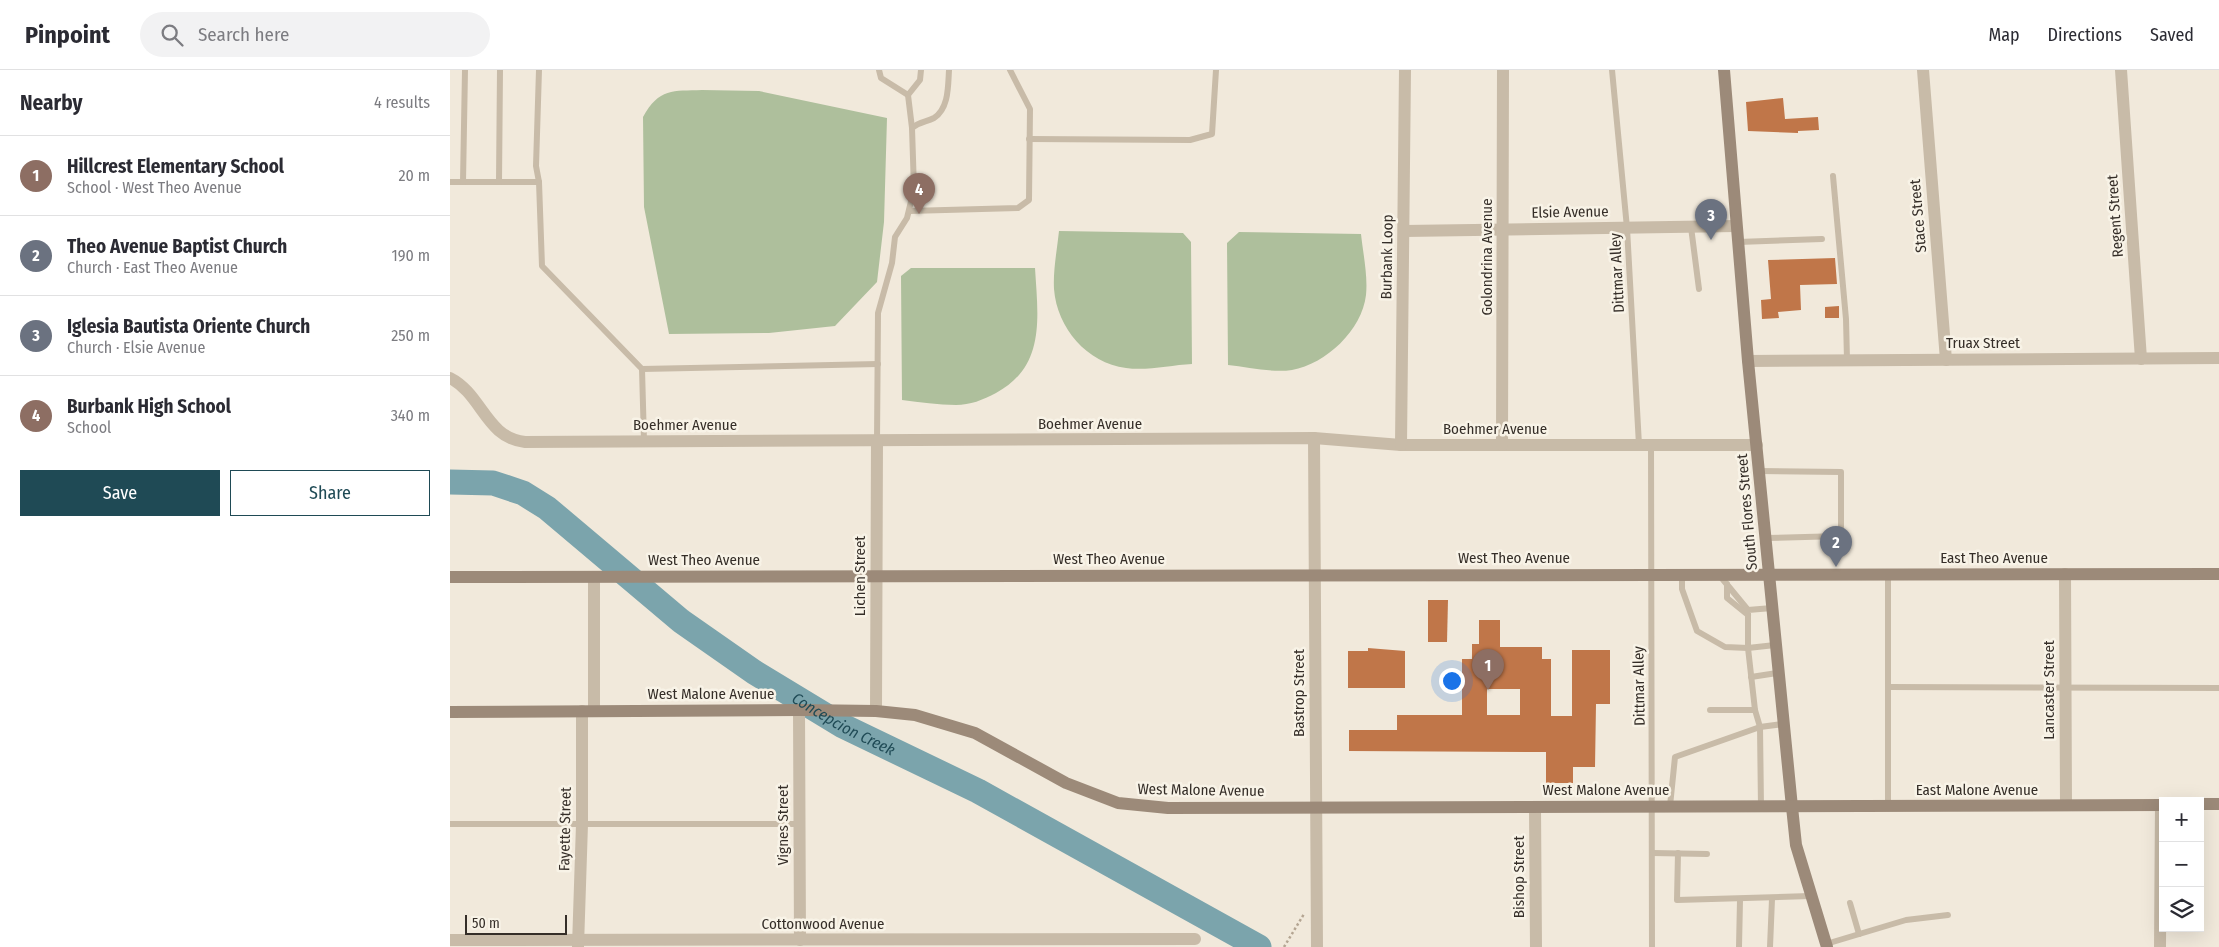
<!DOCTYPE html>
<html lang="en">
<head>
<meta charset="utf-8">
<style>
	body { margin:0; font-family:"Fira Sans Condensed",sans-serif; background:#f2f2f3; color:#2b2b33 }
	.controls { position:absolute; right:15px; bottom:15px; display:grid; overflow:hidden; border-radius:0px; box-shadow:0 5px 20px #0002 }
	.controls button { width:45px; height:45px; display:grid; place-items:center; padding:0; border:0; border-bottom:1px solid #e1e1e2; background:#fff; color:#2b2b33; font:25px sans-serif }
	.scale { position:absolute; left:15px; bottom:12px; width:102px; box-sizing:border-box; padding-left:5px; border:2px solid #352e28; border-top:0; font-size:14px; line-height:18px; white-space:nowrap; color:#352e28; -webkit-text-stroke:4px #f8f3e7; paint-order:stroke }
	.you { position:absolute; left:1001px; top:610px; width:18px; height:18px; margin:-12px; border:4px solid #fff; border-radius:50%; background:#1a73e8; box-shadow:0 0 0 8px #1a73e833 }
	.badge { display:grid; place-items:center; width:32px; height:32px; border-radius:50%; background:#1f4a55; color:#fff; font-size:16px; font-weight:700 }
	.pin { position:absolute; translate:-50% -41px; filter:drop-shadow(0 1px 2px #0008) }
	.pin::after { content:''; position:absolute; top:26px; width:18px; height:15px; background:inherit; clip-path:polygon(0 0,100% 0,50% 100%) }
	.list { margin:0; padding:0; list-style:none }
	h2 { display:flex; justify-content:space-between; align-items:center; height:65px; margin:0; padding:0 20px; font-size:21px }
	h2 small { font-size:16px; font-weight:400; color:#7c7c81 }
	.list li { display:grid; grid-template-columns:32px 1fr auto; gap:15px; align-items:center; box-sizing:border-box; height:80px; padding:0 20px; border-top:1px solid #e1e1e2 }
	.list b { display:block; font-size:19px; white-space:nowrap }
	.list p { margin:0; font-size:16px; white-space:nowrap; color:#7c7c81 }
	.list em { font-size:16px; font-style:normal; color:#7c7c81 }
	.actions { display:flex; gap:10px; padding:15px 20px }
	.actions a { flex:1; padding:11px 0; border:1px solid #1f4a55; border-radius:0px; text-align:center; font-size:18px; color:#1f4a55 }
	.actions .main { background:#1f4a55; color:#fff }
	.icon { flex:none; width:28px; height:28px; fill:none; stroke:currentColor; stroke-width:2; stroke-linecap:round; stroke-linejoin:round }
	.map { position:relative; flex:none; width:1769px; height:877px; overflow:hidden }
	header { display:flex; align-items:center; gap:30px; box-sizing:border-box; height:70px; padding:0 25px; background:#fff; border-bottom:1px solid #e1e1e2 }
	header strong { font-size:24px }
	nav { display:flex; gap:28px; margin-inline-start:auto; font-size:18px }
	.search { width:350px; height:45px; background:#f2f2f3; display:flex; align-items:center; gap:12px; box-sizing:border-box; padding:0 18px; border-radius:28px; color:#7c7c81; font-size:19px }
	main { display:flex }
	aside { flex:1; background:#fff }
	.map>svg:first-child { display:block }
	.green { fill:#aebf9c }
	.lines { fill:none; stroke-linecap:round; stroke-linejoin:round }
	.river { stroke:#7ba4ac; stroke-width:25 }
	.building { fill:#c07649; fill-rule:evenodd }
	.path { stroke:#b4a592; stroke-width:2.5; stroke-dasharray:2.5 2.5; stroke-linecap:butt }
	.lane { stroke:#c8bba8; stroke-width:6 }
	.street { stroke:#c8bba8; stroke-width:12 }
	.secondary { stroke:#9c8a79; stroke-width:12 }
	.labels { text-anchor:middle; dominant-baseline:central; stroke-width:5; stroke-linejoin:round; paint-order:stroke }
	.street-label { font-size:15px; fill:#352e28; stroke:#f8f3e7 }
	.water-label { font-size:16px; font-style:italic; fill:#1f4a55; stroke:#f8f3e7 }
</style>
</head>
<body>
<header>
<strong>Pinpoint</strong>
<div class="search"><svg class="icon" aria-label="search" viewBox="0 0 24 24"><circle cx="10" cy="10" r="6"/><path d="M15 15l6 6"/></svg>Search here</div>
<nav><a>Map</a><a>Directions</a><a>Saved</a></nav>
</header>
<main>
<aside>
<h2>Nearby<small>4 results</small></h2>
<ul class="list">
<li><span class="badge" style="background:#8d6e63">1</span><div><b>Hillcrest Elementary School</b><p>School · West Theo Avenue</p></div><em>20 m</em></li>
<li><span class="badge" style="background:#6b7280">2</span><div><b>Theo Avenue Baptist Church</b><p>Church · East Theo Avenue</p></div><em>190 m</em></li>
<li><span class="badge" style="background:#6b7280">3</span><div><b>Iglesia Bautista Oriente Church</b><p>Church · Elsie Avenue</p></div><em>250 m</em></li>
<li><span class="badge" style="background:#8d6e63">4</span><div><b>Burbank High School</b><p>School</p></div><em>340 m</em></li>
</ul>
<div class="actions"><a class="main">Save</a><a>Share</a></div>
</aside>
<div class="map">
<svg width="1769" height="877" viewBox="0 0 1769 877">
	<rect width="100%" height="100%" fill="#f1e9db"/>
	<g class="green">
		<path d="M252,20l57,1 128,27 -3,104 -7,60 -42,44 -66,7 -100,1 -25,-127 -1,-90c16,-29 30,-26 59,-27z"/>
		<path d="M609,161l124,2 8,9 1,122c-21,1 -45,7 -66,4 -39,-5 -69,-40 -72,-79 -1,-19 3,-39 5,-58z"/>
		<path d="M789,162l122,2c2,19 7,42 5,61 -4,35 -40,69 -74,75 -20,3 -44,-3 -64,-5l-1,-122z"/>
		<path d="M461,198h124c3,49 11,98 -39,125 -13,7 -26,12 -40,12 -18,0 -36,-3 -54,-5l-1,-124z"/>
	</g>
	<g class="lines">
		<path class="river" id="s1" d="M0,412l43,1 30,10 24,15 134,113 73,51 89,54 135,65 281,156"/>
	</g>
	<g class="building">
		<polygon points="1333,28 1335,49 1368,47 1369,60 1348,61 1348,63 1298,61 1296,32"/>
		<polygon points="1385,188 1387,214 1350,215 1351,240 1328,242 1329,248 1312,249 1311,230 1321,229 1318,190"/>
		<polygon points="1389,236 1389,248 1375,248 1375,237"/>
		<polygon points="978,530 998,530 997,572 978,572"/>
		<path d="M1029,550h21v27h42v12h9v57h21v-66h38v54h-14l-1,63h-22v16h-27v-31l-197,-1v-21h48v-15h65v-56h10v-15h7zM1037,619h33v26h-33z"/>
		<polygon points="918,578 955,581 955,618 898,618 898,581 918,581"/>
	</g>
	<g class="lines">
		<polyline class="path" points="834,877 854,844"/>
		<g class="lane">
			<polyline points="89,0 86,96 89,112"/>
			<polyline points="429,0 431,8 458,25"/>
			<polyline points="1162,0 1177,158 1189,375"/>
			<polyline points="462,58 458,25 470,10 471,0"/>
			<polyline points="579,69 740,70 762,64 766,0"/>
			<polyline points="1383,106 1396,249 1397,290"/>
			<polyline points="0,112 89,112 92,196 192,299 428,294"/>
			<polyline points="13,112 15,0"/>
			<polyline points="49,112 50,0"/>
			<polyline points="459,141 568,138 579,130 580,39 560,0"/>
			<polyline points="1241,157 1249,219"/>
			<polyline points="1288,172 1372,169"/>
			<polyline points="192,299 194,371"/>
			<path d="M427,371l1,-128 14,-50 3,-26 12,-19 7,-29 -2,-61c7,-6 14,-6 22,-10 15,-10 14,-32 15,-48"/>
			<polyline points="1201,375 1202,877"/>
			<polyline points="1309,401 1391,402 1391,466 1316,468"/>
			<polyline points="1232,504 1232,519 1247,561 1275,577 1298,578 1325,575"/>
			<polyline points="1270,506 1298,540"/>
			<polyline points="1277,514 1277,528 1298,545"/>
			<polyline points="1301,607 1327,603"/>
			<polyline points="1438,617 1769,618"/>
			<polyline points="1260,640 1305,640 1310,657 1311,737"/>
			<polyline points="1305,640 1298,578 1298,540 1322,538"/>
			<polyline points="1220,736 1225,687 1310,657 1333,654"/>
			<polyline points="1438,736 1438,504"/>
			<polyline points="0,754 350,754"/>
			<polyline points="1203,783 1257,784"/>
			<polyline points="1228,783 1227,830 1360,826"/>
			<polyline points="1400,833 1409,864"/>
			<polyline points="1376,874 1456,850 1498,845"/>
			<polyline points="1289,877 1290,830"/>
			<polyline points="1320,877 1322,829"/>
		</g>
		<g class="street">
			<polyline points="1473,0 1496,290"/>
			<polyline points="1671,0 1691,289"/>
			<polyline points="954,161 1286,156"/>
			<polyline points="1298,291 1769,288"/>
			<path d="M0,308c32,16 36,60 75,64l789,-4 87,7h356"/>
			<polyline points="864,368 867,877"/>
			<polyline points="951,375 955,0"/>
			<polyline points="1052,375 1053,0"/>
			<polyline points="1615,504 1616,735"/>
			<polyline points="349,640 350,870"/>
			<polyline points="144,641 144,507"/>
			<polyline points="426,641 427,371"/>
			<polyline points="1085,737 1086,877"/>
			<polyline points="0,870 745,869"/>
			<polyline points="128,876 132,754 132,641"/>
			<polyline points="1710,877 1711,735"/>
		</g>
		<g class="secondary">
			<polyline points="1274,0 1298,291 1342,737 1346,775 1377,877"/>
			<polyline points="0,507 1769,504"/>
			<polyline points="0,642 349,640 426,641 465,645 525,663 616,713 668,733 718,738 1713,735"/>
			<polyline points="1750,734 1769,734"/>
		</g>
	</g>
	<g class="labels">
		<g class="street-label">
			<text transform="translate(1120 142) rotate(-1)">Elsie Avenue</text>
			<text transform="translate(1468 146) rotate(-95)">Stace Street</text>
			<text transform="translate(1665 146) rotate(-94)">Regent Street</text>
			<text transform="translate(937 187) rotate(-89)">Burbank Loop</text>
			<text transform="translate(1037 187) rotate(-90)">Golondrina Avenue</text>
			<text transform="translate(1167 203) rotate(-93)">Dittmar Alley</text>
			<text x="1533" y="273">Truax Street</text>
			<text x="640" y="354">Boehmer Avenue</text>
			<text x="235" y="355">Boehmer Avenue</text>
			<text x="1045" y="359">Boehmer Avenue</text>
			<text transform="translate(1297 442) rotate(-95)">South Flores Street</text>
			<text x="1064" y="488">West Theo Avenue</text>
			<text x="1544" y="488">East Theo Avenue</text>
			<text x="659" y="489">West Theo Avenue</text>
			<text x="254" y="490">West Theo Avenue</text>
			<text transform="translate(410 506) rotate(-90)">Lichen Street</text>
			<text transform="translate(1189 616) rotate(-91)">Dittmar Alley</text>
			<text transform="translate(1599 620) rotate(-90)">Lancaster Street</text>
			<text transform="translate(849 623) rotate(-90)">Bastrop Street</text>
			<text x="261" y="624">West Malone Avenue</text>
			<text transform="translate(751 720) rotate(1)">West Malone Avenue</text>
			<text x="1156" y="720">West Malone Avenue</text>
			<text x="1527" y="720">East Malone Avenue</text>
			<text transform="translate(333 755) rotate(-90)">Vignes Street</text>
			<text transform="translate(115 759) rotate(-89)">Fayette Street</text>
			<text transform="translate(1069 807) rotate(-90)">Bishop Street</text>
			<text x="373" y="854">Cottonwood Avenue</text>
		</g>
		<g class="water-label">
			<text stroke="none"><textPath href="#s1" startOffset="471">Concepcion Creek</textPath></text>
		</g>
	</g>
</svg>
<div class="controls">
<button>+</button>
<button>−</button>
<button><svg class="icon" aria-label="layers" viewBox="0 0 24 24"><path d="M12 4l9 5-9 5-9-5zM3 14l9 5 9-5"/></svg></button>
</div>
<div class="scale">50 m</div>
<div class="you"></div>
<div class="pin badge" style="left:1038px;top:620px;background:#8d6e63">1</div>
<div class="pin badge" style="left:1386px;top:497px;background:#6b7280">2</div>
<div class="pin badge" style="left:1261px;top:170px;background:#6b7280">3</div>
<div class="pin badge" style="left:469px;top:144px;background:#8d6e63">4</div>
</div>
</main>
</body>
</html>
